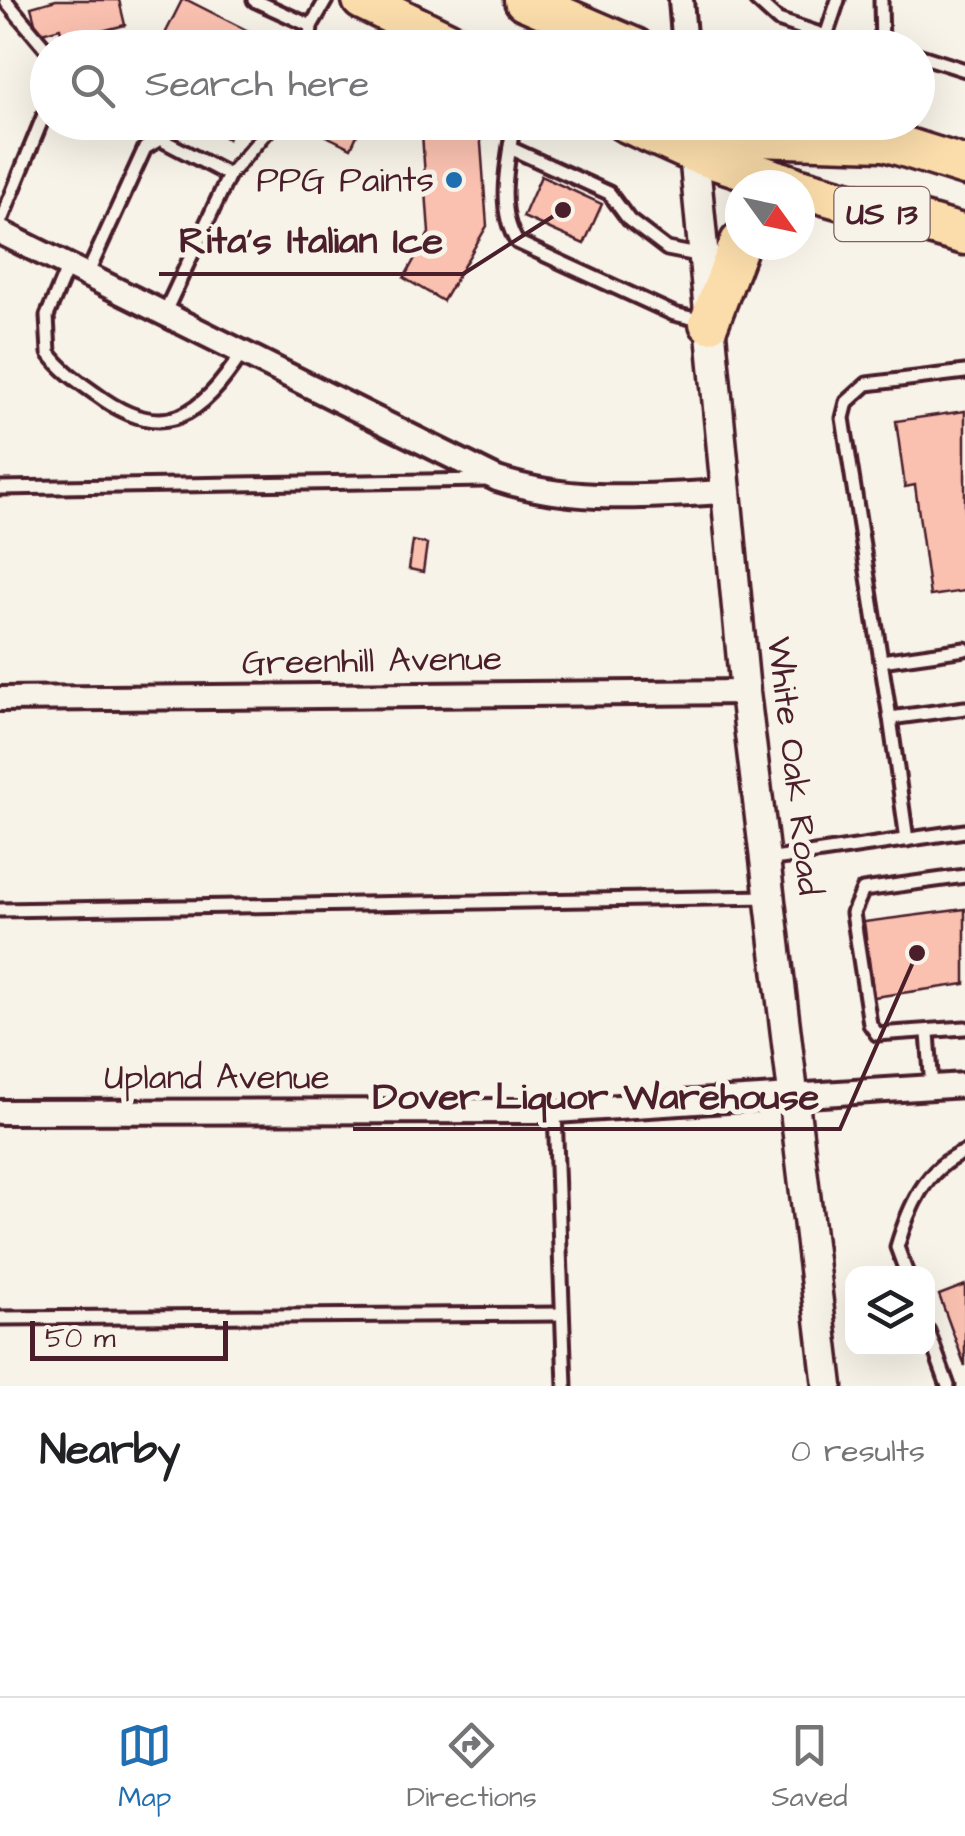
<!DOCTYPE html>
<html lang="en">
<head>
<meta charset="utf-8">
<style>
	body { margin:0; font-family:"Architects Daughter",sans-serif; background:#f2f2f2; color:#202124 }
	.controls { position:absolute; right:30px; bottom:30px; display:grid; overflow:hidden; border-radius:20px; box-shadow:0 10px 40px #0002 }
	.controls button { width:90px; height:90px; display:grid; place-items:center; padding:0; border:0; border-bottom:2px solid #e0e0e0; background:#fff; color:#202124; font:50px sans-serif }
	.compass { position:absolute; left:725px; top:170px; width:90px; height:90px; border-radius:50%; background:#fff; box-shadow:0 10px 40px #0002; rotate:123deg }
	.scale { position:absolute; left:30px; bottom:25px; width:198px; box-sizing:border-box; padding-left:10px; border:5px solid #4a1f2b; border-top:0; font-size:28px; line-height:35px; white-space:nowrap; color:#4a1f2b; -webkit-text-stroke:8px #f7f3e8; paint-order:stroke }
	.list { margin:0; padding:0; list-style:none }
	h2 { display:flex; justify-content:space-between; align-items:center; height:130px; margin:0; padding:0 40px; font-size:42px }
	h2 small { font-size:32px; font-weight:400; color:#757577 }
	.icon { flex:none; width:55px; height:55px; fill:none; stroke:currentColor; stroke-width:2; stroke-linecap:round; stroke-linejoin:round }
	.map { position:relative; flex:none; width:965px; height:1386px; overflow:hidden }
	.search { position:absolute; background:#fff; box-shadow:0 10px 40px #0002; left:30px; right:30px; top:30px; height:110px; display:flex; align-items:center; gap:25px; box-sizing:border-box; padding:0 35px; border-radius:55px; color:#757577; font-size:38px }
	.sheet { height:310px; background:#fff }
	nav { display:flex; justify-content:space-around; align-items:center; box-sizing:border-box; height:140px; border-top:2px solid #e0e0e0; background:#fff; font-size:28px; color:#757577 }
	nav a { display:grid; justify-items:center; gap:5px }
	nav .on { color:#1f6fb2 }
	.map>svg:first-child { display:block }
	.building { fill:#fac1b0; stroke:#4a1f2b; stroke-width:2.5 }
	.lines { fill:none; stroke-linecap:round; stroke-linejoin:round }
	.service-casing { stroke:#4a1f2b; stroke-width:19 }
	.minor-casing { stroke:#4a1f2b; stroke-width:30 }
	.tertiary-casing { stroke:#4a1f2b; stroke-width:35 }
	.trunk-casing { stroke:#4a1f2b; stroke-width:45 }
	.service { stroke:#f7f3e8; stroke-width:11 }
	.minor { stroke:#f7f3e8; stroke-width:22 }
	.tertiary { stroke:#f7f3e8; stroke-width:28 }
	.trunk { stroke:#fbddab; stroke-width:38 }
	.poi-dot { fill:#1f6fb2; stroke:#f7f3e8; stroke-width:4 }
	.labels { text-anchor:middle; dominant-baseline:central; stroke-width:10; stroke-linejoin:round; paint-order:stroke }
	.shield { fill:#f7f3e8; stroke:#7e5f64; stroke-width:2.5 }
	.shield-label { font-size:32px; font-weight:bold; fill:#4a1f2b }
	.poi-label { font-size:35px; fill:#4a1f2b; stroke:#f7f3e8; text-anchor:end }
	.street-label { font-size:35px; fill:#4a1f2b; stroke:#f7f3e8 }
	.leader { fill:none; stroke:#4a1f2b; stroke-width:4 }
	.callout-dot { fill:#4a1f2b; stroke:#f7f3e8; stroke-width:4 }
	.callout-label { font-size:38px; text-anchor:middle; font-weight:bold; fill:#4a1f2b; stroke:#f7f3e8; stroke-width:10; stroke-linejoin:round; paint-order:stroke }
</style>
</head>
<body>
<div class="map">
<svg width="965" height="1386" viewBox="0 0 965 1386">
	<rect width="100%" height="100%" fill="#f7f3e8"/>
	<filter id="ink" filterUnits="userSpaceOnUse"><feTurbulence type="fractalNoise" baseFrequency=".01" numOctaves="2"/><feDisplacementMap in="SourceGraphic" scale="20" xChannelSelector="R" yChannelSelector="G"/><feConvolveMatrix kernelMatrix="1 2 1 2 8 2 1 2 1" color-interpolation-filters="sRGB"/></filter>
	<g filter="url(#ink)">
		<g class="building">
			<polygon points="56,0 119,0 125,25 63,41 60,28 38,34 31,7"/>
			<polygon points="182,0 187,0 276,45 158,48"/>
			<polygon points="196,122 236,122 228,139"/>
			<polygon points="313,122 363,122 351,148 310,128"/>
			<polygon points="480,130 487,226 443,301 404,278 429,233 422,134"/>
			<polygon points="541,176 602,204 584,244 523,217"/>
			<polygon points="965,411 965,591 930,596 915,485 905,487 896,421"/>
			<polygon points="413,541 427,544 423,572 409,569"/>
			<polygon points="965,909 965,984 874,997 864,922"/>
			<polygon points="965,1285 965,1366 939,1295"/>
		</g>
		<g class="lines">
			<defs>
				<g id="service">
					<polyline points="254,0 311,26 326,0"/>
					<polyline points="756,0 778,20 823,35"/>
					<polyline points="881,0 882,48"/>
					<polyline points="6,1 48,51"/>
					<polyline points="309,48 311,26"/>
					<polyline points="822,48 838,0"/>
					<polyline points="918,55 965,70"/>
					<path d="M514,122c-6,38 -18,87 3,120l157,72 30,7"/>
					<polyline points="510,148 609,193 629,220 667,249 703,256"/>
					<polyline points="229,175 275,122"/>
					<polyline points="0,223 48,105"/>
					<path d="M68,266l-21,50 2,37c12,17 30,29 47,41 68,51 105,22 146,-41"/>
					<polyline points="87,275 145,148 160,139 229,175 164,314"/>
					<polyline points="0,488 486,480"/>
					<polyline points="881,661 965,649"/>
					<polyline points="890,718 843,418 847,402 867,384 965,372"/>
					<polyline points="907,840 890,718 965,708"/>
					<polyline points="767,860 965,831"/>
					<polyline points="965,876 863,890 853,913 870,1024 877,1034 965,1028"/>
					<polyline points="0,910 771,897"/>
					<polyline points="928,1033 932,1088"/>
					<polyline points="555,1111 565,1386"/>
					<path d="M907,1274l-10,-27c11,-37 28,-80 68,-95"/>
					<polyline points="0,1318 562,1314"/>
					<polyline points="928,1331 948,1386"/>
				</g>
				<g id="minor">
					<polyline points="681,0 685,48"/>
					<path d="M0,232l497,247c76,25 149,17 228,13"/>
					<polyline points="0,699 745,692"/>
					<polyline points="0,1112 555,1111 965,1085"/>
				</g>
				<polyline id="tertiary" points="691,122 745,692 828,1386"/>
				<g id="trunk">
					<polyline points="362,0 461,48"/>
					<polyline points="524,0 635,48"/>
					<polyline points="625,122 694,153 792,185"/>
					<polyline points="863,134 965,166"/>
					<polyline points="694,153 755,137 883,141"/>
					<polyline points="800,188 965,235"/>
					<polyline points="709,323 740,242"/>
				</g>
			</defs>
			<use href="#service" class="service-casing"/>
			<use href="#minor" class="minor-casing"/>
			<use href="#tertiary" class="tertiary-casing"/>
			<use href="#trunk" class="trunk-casing"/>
			<use href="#service" class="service"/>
			<use href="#minor" class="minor"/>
			<use href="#tertiary" class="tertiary"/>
			<use href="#trunk" class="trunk"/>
		</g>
	</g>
	<circle class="poi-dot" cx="454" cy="180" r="10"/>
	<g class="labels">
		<rect class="shield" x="834.5" y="187" width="95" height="54" rx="8"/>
		<g class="shield-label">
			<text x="882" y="214">US 13</text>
		</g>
		<g class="poi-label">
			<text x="434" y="180">PPG Paints</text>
		</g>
		<g class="street-label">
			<text transform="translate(372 661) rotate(-1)">Greenhill Avenue</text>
			<text transform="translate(794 766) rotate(83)">White Oak Road</text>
			<text x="217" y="1077">Upland Avenue</text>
		</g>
	</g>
	<path class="leader" d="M563 210L463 274H159M917 953L840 1129H353"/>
	<g class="callout-dot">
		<circle cx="563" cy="210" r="10"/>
		<circle cx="917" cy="953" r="10"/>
	</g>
	<g class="callout-label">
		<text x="311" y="253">Rita's Italian Ice</text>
		<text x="596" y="1109">Dover Liquor Warehouse</text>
	</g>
</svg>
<div class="controls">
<button><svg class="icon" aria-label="layers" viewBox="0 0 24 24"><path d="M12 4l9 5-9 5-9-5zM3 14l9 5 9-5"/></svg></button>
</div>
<svg class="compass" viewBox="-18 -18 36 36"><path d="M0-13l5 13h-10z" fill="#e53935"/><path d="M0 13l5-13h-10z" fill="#757577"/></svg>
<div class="scale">50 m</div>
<div class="search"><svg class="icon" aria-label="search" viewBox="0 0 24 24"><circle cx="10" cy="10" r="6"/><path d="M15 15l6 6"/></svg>Search here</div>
</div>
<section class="sheet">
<h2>Nearby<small>0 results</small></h2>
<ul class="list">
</ul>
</section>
<nav>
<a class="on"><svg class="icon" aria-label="map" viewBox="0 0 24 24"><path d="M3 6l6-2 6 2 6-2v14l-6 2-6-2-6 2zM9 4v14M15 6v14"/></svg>Map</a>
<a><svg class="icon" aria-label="directions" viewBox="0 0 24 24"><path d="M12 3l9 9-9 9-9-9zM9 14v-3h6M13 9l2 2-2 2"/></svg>Directions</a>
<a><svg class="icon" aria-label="saved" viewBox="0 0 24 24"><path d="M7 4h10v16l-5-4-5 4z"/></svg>Saved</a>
</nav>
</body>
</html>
